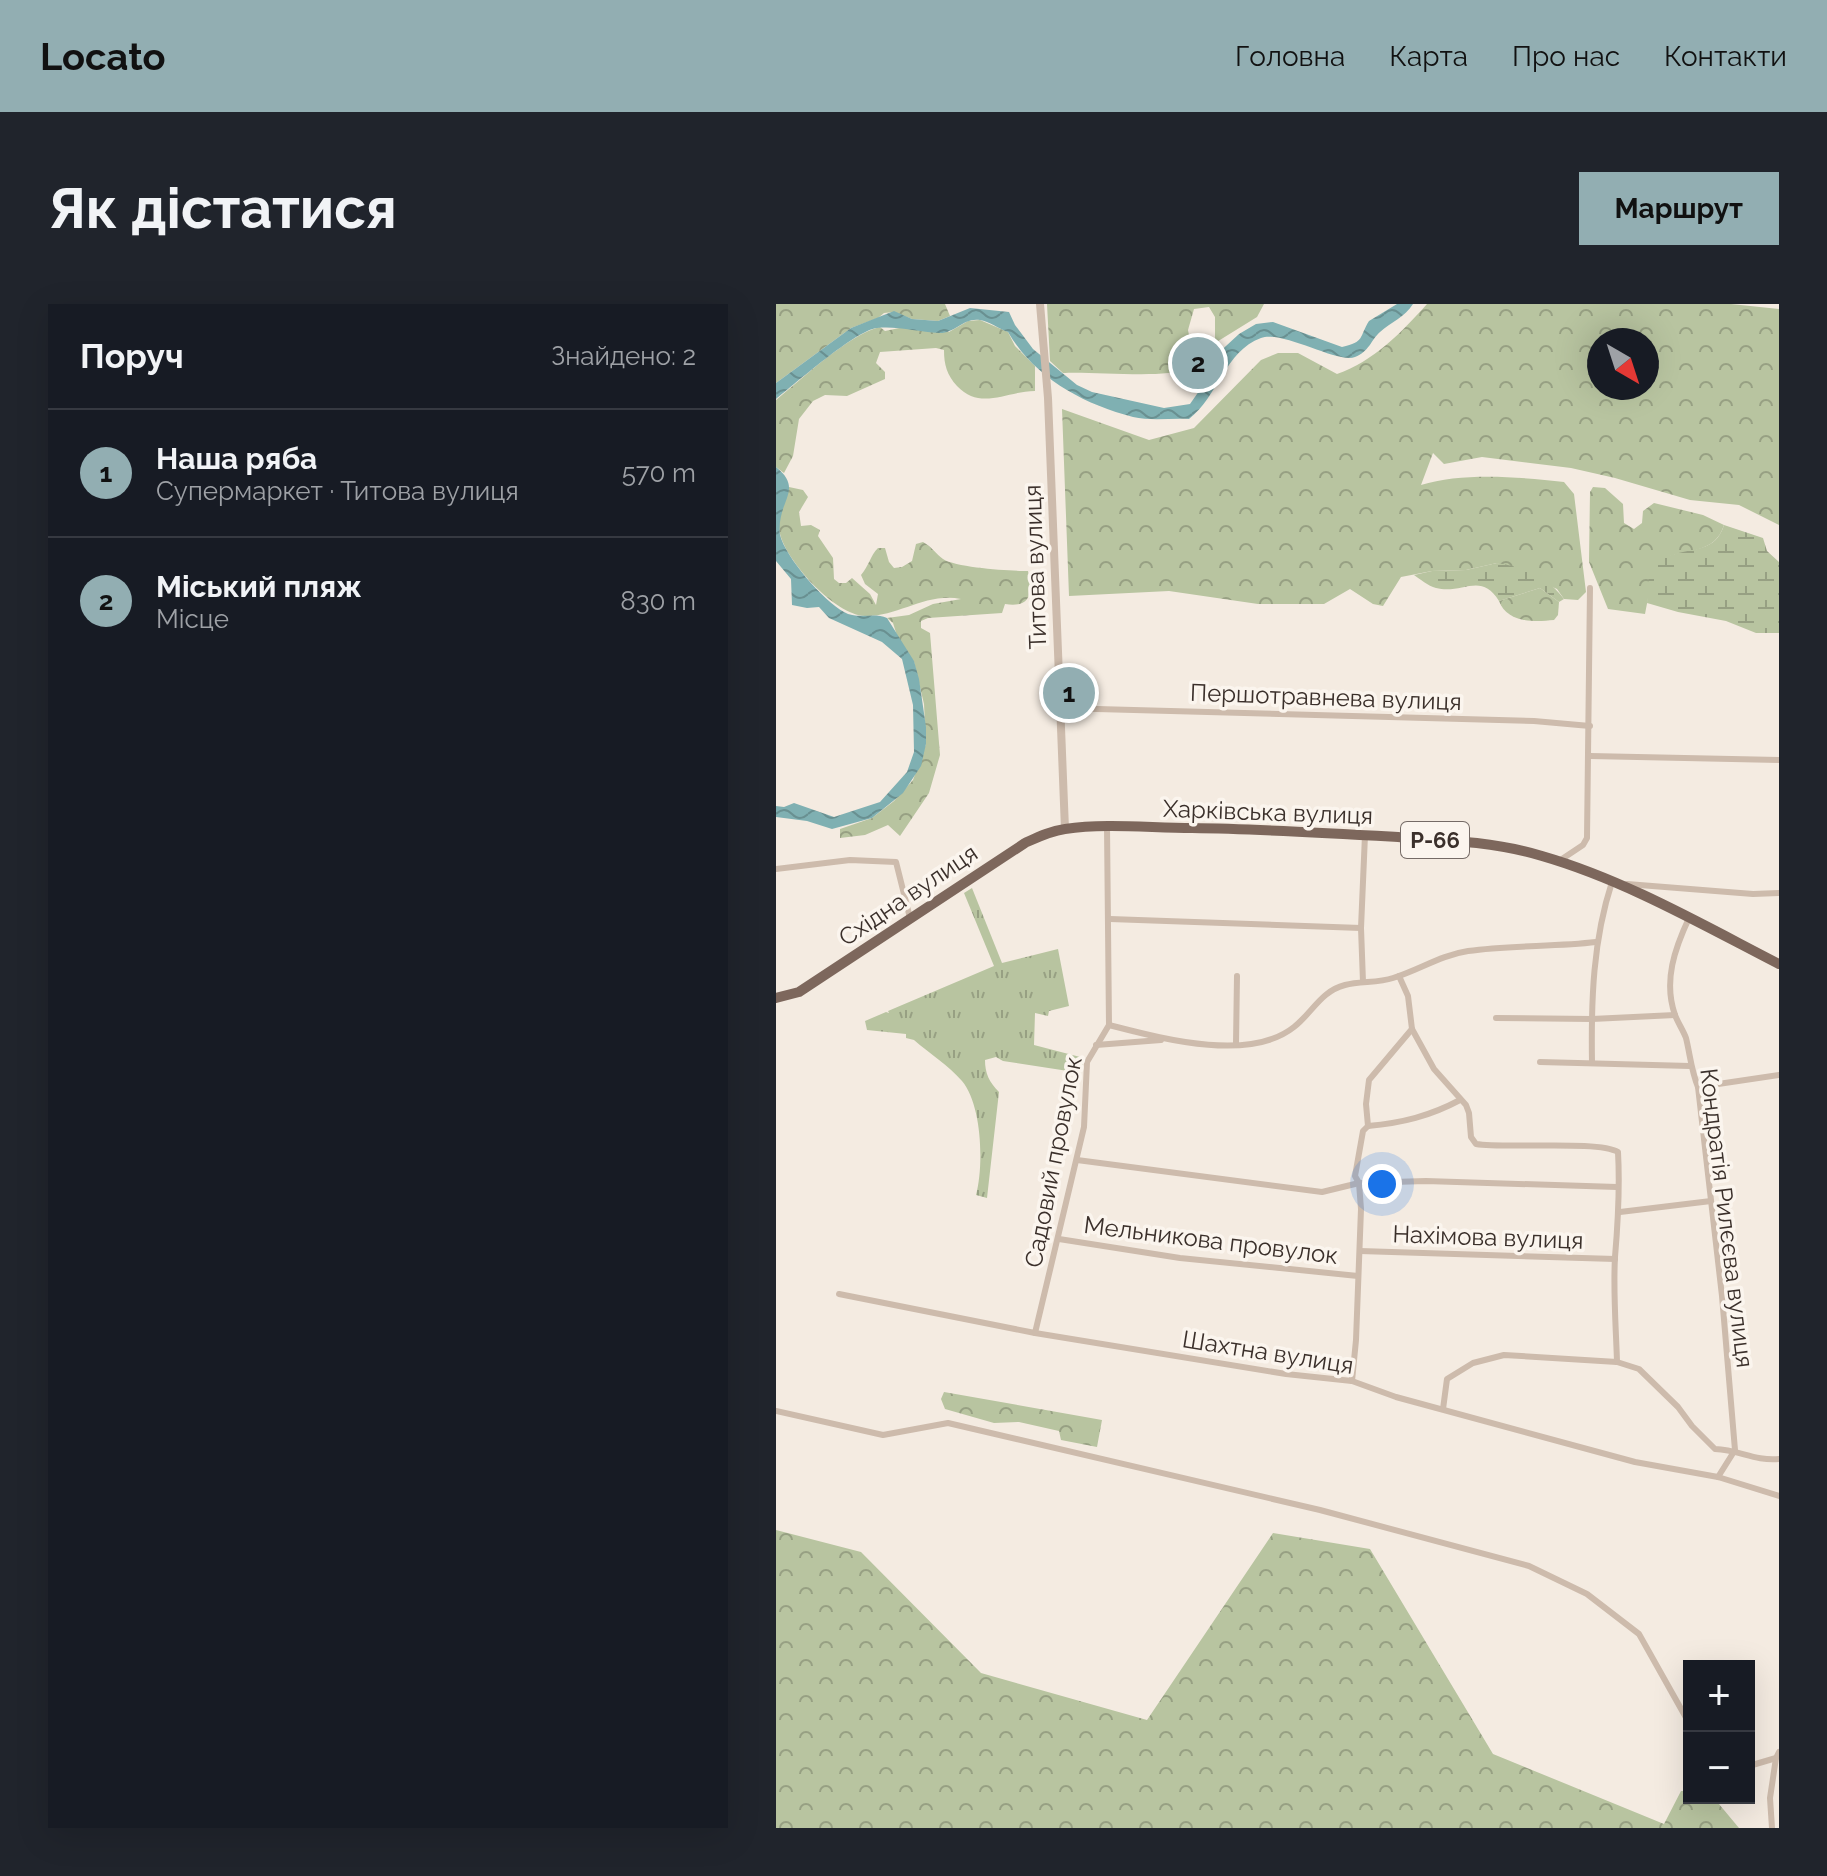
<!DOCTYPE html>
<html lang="uk">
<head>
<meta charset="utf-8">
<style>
	body { margin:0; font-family:Raleway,sans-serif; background:#20242c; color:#f1f3f6 }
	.controls { position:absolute; right:24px; bottom:24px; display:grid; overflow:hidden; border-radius:0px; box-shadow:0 8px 32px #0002 }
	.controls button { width:72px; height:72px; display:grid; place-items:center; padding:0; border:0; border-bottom:2px solid #363941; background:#171b24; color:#f1f3f6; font:40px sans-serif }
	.compass { position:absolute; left:811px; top:24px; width:72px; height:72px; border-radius:50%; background:#171b24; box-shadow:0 8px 32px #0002; rotate:141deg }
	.you { position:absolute; left:606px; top:880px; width:28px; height:28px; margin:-20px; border:6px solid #fff; border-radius:50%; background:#1a73e8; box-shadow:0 0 0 12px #1a73e833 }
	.badge { display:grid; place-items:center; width:52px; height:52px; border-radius:50%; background:#92aeb2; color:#111; font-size:26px; font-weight:700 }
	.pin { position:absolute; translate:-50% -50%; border:4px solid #fff; box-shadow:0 2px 8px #0006 }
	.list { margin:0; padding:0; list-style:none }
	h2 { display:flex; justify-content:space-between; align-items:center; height:104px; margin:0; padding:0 32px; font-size:34px }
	h2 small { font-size:26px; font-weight:400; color:#9ea1a6 }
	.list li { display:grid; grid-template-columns:52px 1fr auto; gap:24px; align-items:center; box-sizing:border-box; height:128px; padding:0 32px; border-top:2px solid #363941 }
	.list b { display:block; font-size:30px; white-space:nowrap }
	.list p { margin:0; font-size:26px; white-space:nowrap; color:#9ea1a6 }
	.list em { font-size:26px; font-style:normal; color:#9ea1a6 }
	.map { position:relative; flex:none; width:1003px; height:1524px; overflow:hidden; border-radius:0px }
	header { display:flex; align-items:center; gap:48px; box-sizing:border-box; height:112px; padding:0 40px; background:#92aeb2; color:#111 }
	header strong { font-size:38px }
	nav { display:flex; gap:44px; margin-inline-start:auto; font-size:28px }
	.intro { display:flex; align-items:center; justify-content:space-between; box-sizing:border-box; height:192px; padding:0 48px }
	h1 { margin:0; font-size:56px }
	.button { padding:20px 36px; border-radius:0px; background:#92aeb2; color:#111; font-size:28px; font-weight:700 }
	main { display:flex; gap:48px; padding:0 48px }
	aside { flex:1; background:#171b24; border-radius:0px; box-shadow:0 8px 32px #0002 }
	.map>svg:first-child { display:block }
	.grass { fill:url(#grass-tufts) }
	.forest { fill:url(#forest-crowns); fill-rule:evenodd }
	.wetland { fill:url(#wetland-marsh) }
	.sand { fill:url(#sand-dots) }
	.water { fill:url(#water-waves) }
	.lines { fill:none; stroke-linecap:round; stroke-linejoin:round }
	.minor { stroke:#cdbbac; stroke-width:6 }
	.tertiary { stroke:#cdbbac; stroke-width:8 }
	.primary { stroke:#7d675c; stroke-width:10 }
	.labels { text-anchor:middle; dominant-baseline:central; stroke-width:7; stroke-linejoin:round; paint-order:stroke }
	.shield { fill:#fbf5ee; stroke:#756b66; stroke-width:2 }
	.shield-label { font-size:22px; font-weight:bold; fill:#3b302b }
	.street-label { font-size:24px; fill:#3b302b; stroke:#fbf5ee }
</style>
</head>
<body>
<header>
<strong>Locato</strong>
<nav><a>Головна</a><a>Карта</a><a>Про нас</a><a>Контакти</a></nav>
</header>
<div class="intro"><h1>Як дістатися</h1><a class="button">Маршрут</a></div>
<main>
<aside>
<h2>Поруч<small>Знайдено: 2</small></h2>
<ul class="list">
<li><span class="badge">1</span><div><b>Наша ряба</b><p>Супермаркет · Титова вулиця</p></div><em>570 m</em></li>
<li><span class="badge">2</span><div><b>Міський пляж</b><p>Місце</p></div><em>830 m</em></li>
</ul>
</aside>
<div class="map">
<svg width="1003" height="1524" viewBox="0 0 1003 1524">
	<defs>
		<pattern id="grass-tufts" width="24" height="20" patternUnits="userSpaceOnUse" patternTransform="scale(2)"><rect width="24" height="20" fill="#b8c4a0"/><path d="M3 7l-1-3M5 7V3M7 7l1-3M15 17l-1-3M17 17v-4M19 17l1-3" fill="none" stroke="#97a083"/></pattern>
		<pattern id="forest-crowns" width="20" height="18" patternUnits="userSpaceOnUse" patternTransform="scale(2)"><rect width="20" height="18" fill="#b8c4a0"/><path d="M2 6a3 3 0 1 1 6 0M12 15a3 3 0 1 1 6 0" fill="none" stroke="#97a083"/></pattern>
		<pattern id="wetland-marsh" width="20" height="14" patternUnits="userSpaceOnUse" patternTransform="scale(2)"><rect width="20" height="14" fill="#b8c4a0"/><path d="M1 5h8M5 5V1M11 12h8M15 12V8" fill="none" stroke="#97a083"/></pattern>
		<pattern id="sand-dots" width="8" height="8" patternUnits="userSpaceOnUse" patternTransform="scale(2)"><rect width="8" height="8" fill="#efdcb8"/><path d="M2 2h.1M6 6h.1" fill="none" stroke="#cebd9e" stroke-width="1.8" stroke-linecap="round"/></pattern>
		<pattern id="water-waves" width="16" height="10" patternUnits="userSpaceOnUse" patternTransform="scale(2)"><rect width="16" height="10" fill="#7fb0b2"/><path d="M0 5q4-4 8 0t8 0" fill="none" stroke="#699091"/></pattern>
	</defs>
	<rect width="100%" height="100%" fill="#f4ebe1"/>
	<path class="grass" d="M196,584l30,75 56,-14 11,57 -20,5 -1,5 -13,-3 -1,32 50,13 -3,15 -78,-12 -7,-4 -11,3c0,13 4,22 14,32l-12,106 -11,-3c8,-30 6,-90 -14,-114 -13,-15 -33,-28 -48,-41l-8,-2v-4l-39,-4 -2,-9 21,-9 3,1 -1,-2 106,-45 -30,-73z"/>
	<g class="forest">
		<polygon points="0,0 169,0 174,12 162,17 136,15 118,8 108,9 102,14 75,24 0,79"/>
		<path d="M271,0h217l-7,13 -42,26v-26l-6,-10 -15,2 -6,21 6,30c-3,3 -6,6 -9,9 -16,10 -97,2 -122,4l-13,-12z"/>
		<path d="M651,0h304l48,5v216l-40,-20 -49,-5 -75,-22 -44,-10 -89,-11 -38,7 -11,-11 -12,32c41,-13 100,-8 143,-3l10,12 12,98 -8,8 -14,-1 -7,-10 -60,-26 -31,7 -34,1 -31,6 -18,29 -10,-2 -23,-15 -26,15h-66l-89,-13 -100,5 -7,-187 87,31 45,-12 67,-68 17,-7h20l39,21c37,-13 64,-41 90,-70zM823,36h48v48h-48z"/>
		<path d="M204,16l28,12 7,14 20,20v25c-29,0 -54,20 -78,-5 -10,-11 -13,-21 -13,-36l-8,-2 -56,4 -4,11 9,9v7l-38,17 -22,-1 -12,6 -14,18 -6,37 -9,17 -8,-6v-67c26,-21 73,-66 104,-73l5,4 19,-4 45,5 19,-11z"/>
		<path d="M13,183l14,3 5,7 -9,15 2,14 10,-1 9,5 -2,6 15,22 1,21 5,4h7l6,-5 18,16 6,11 2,-11 -13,-10 -4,-9c8,-9 9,-19 17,-27h7l4,14 5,6 8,-1 10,-6 4,-17 7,-2c9,5 13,12 20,17 14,9 68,12 85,12 4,22 4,37 -23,33l-3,9 -74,5 -7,3v7l9,5 10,122 -11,38 -29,43 -12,-11 -23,10 -25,3v-9l32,-11 22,-17 19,-21 13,-36 -2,-40 -10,-42 -16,-23 -5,-16 -6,-5 22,-3 24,-11 28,-5c-35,-7 -63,18 -96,17 -30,-1 -78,-54 -85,-82 -4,-19 2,-31 9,-47z"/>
		<path d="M817,183l12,1 18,16 1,19 10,6 8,-6 1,-12 11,-8 49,12 21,10c-9,29 -37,24 -60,33l-15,35 -4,21 -37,-5 -19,-47 1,-70z"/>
		<path d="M764,284l19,14 -1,13 -4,5c-20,2 -47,3 -55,-19z"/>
		<polygon points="168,1088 326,1116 321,1143 285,1136 283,1127 243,1118 218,1119 169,1105 165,1095"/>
		<polygon points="0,1226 85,1248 205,1369 371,1416 497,1229 594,1245 717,1450 888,1520 905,1487 913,1487 913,1494 938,1494 963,1524 0,1524"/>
	</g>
	<g class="wetland">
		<path d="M948,221l39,13 4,13 12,11v71h-23l-30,-12 -48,-9 -31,-9 3,-45c12,0 21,-3 33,-6 19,-4 34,-5 41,-27z"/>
		<path d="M721,259c27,4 50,13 67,36l-5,3 -19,-14 -41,13c-18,-30 -37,-6 -63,-13 -8,-2 -16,-9 -22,-13l18,-4 34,-1z"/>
	</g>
	<polygon class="sand" points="428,37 445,43 430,58 428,77 409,82 399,76 398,68 407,66 418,56 418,46 422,38"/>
	<g class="water">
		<path d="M621,0h16c-8,13 -22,18 -33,28 -9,8 -11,20 -25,25 -17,7 -72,-27 -94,-19 -36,13 -43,59 -72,81 -18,-1 -39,2 -56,-2 -51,-13 -99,-40 -125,-85 -9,-3 -19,-11 -28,-12 -16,-3 -26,14 -41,13 -21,-1 -41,-7 -62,-5 -21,2 -82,56 -101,71v-16l75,-55 43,-17 18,8 26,2 32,-13 39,4 6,13 18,24 44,36 15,7 72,16 26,-4 14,-20 5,-19 4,-7 26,-24 17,-10 17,-2 69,25c23,-5 17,-10 27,-26z"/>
		<path d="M0,163c29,23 0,34 4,68 6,23 43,65 64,77 13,8 30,0 43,6l27,43 5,18 7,48v17l-5,22 -18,27 -31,25 -40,11 -25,-8 -31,-4v-11l8,1 10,-4 40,14 46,-15 27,-30 7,-20 -1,-47 -11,-46 -20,-17 -53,-24 -10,-11 -12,1 -15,-3 -1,-26 -15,-18z"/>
	</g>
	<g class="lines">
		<g class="minor">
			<polyline points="284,404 758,417 814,422"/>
			<polyline points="814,452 1003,456"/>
			<polyline points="331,523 333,721"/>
			<polyline points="783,557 807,541 811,534 814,284"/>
			<polyline points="0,565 74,556 120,558 134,614"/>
			<polyline points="851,580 977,590 1003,589"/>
			<path d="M913,614c-14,30 -26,63 -14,97 3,8 8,15 11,23 4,16 5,32 12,49l24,209 13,154 -17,27"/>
			<polyline points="334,615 585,624"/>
			<polyline points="587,678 585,624 589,531"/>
			<polyline points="720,714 816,715 899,711"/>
			<path d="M333,721c51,13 140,38 185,2 18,-14 27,-36 51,-42 15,-4 33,-2 48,-7 26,-8 48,-23 75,-27 42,-6 86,-4 128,-9"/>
			<path d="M636,725l22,40 32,36 3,8 2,24 5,7c30,5 123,-4 142,8 2,35 0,70 -3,105 -2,35 1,71 2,105"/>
			<polyline points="460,740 461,672"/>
			<polyline points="320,741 385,736"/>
			<polyline points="764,758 914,762"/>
			<path d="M816,758c-1,-62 1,-122 20,-180"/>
			<polyline points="922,783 1003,771"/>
			<path d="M592,822c34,-3 62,-10 92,-26"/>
			<polyline points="301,856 546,888 583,879 650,877 841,883"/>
			<polyline points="844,908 935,897"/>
			<polyline points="283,935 404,954 582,972"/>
			<polyline points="584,947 839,955"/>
			<polyline points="63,990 259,1029 510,1070 576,1077 620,1093 859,1158 942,1173 1003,1192"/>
			<polyline points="259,1029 308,823 311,758 333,721"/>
			<polyline points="576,1077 580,1036 585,905 583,879 579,872 587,827 592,822 590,800 593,776 636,725 632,692 623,672"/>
			<path d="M667,1105l4,-30 26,-16 31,-8 113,7 22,7 39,38 14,19 23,23c25,1 39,12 64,10"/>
			<polyline points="0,1107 107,1131 172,1119 544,1206 753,1262 811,1290 863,1330 913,1419"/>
			<polyline points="973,1462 1000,1454 1003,1448"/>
			<polyline points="996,1524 994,1494 1000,1454"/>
		</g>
		<polyline class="tertiary" points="264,0 272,94 289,525"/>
		<path class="primary" d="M0,694l23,-6 226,-149c13,-6 25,-12 40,-14 41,-6 85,-1 127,-1 69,1 137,5 206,9 48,3 98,5 144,19 83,24 161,69 237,108"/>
	</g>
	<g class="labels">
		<rect class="shield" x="625" y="518" width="68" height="36" rx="6"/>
		<g class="shield-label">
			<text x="659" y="536">Р-66</text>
		</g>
		<g class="street-label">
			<text transform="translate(259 263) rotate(-92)">Титова вулиця</text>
			<text transform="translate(550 393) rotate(2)">Першотравнева вулиця</text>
			<text transform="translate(492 508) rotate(2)">Харківська вулиця</text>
			<text transform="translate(132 591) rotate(-34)">Східна вулиця</text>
			<text transform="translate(277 858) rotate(-79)">Садовий провулок</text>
			<text transform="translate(951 914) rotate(83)">Кондратія Рилєєва вулиця</text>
			<text transform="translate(712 933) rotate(2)">Нахімова вулиця</text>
			<text transform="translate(435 936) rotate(7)">Мельникова провулок</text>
			<text transform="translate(492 1048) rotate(9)">Шахтна вулиця</text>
		</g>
	</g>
</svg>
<div class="controls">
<button>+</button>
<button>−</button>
</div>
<svg class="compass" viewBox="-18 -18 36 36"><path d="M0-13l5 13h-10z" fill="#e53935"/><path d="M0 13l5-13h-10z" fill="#9ea1a6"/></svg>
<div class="you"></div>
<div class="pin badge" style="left:293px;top:389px">1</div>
<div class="pin badge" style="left:422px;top:59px">2</div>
</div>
</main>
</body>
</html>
